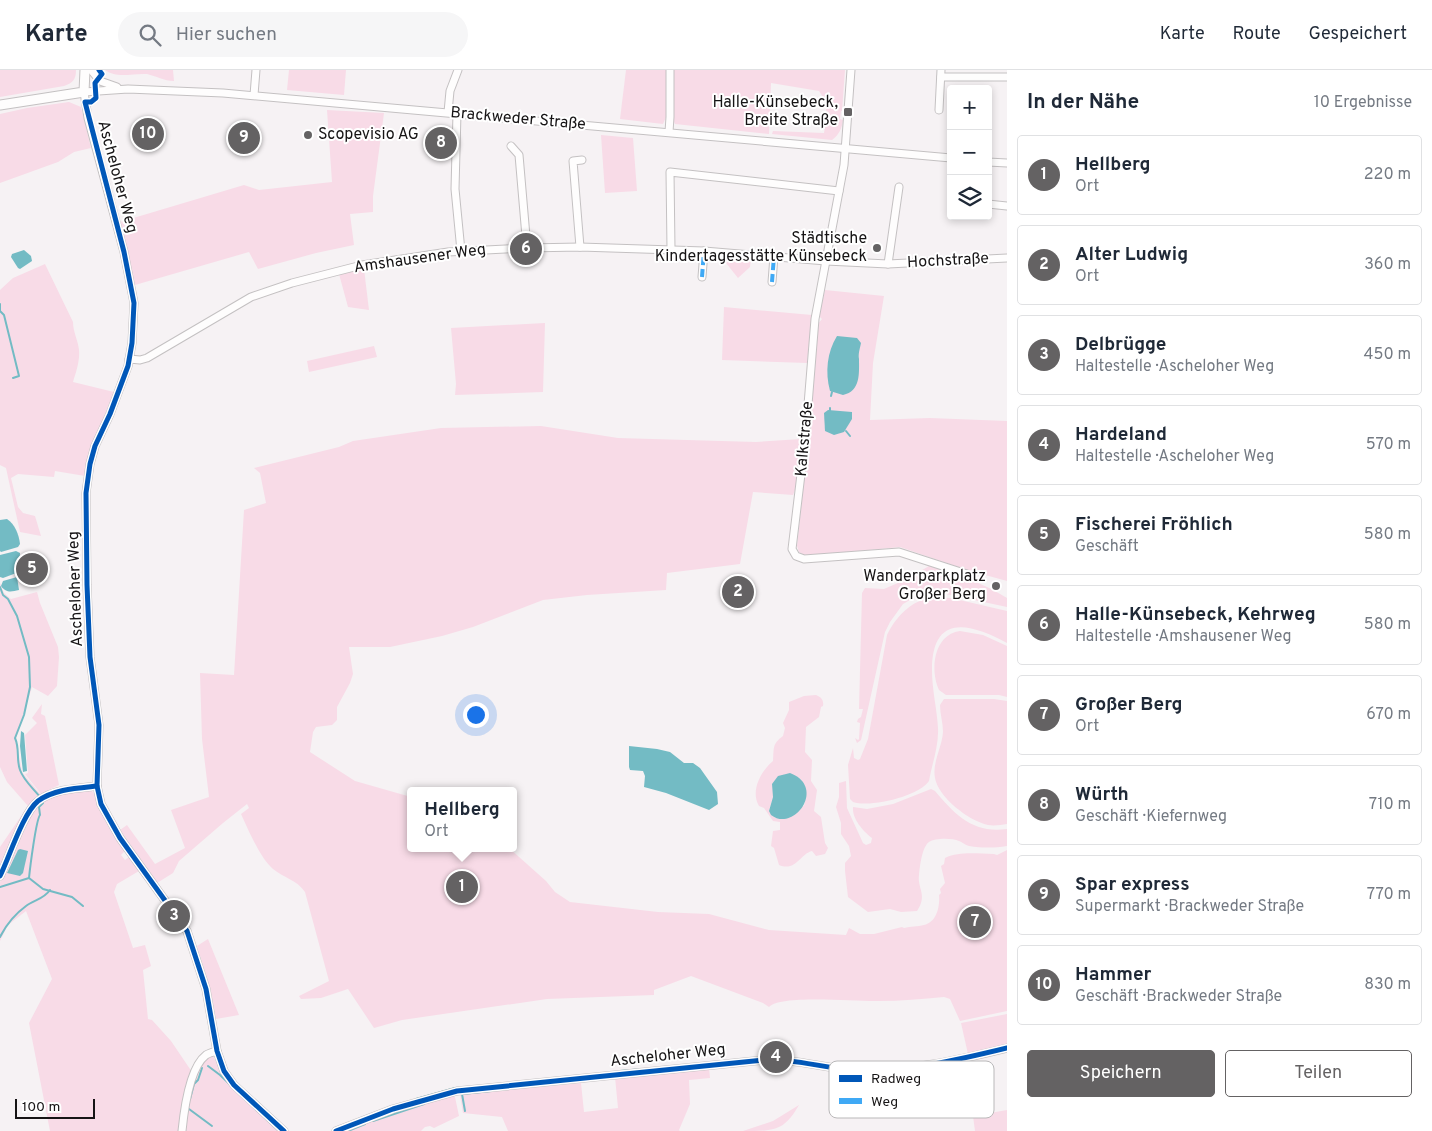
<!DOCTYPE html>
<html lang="de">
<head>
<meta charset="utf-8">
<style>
	body { margin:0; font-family:Overpass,sans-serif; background:#f6f6f7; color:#1f2937 }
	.controls { position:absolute; right:15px; top:15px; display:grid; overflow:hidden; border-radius:5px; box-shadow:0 2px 8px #0003 }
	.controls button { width:45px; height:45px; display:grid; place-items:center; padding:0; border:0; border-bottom:1px solid #e0e1e3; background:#fff; color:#1f2937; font:25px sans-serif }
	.scale { position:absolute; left:15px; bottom:12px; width:80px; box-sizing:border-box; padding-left:5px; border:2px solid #161415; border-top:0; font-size:14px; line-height:18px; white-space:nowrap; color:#161415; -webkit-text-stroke:4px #fff; paint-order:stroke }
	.you { position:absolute; left:475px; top:644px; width:18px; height:18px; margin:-12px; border:4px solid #fff; border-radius:50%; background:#1a73e8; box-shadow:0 0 0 8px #1a73e833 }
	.badge { display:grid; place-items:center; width:32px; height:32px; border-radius:50%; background:#646263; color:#fff; font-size:16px; font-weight:700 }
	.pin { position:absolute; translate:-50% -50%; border:2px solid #fff; box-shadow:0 1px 5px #0006 }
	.popup { position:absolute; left:407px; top:717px; width:110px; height:65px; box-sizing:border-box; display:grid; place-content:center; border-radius:5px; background:#fff; filter:drop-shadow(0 1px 4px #0005); font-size:16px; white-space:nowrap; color:#747a83 }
	.popup b { font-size:19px; color:#1f2937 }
	.popup::after { content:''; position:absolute; left:50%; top:100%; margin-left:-10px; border:10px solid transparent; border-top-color:#fff }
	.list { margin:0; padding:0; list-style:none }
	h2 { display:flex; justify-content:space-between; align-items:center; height:65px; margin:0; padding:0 20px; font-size:21px }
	h2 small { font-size:16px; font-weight:400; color:#747a83 }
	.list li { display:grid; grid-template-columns:32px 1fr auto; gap:15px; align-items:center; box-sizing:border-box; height:80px; margin:0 10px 10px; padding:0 10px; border:1px solid #e0e1e3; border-radius:5px }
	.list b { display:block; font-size:19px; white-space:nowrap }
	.list p { margin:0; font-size:16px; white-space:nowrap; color:#747a83 }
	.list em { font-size:16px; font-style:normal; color:#747a83 }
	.actions { display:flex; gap:10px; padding:15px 20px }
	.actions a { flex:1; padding:11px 0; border:1px solid #646263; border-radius:5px; text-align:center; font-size:18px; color:#646263 }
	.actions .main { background:#646263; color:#fff }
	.icon { flex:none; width:28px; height:28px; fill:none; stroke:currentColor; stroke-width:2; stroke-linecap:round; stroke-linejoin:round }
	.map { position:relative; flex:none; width:1007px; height:1061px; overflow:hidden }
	header { display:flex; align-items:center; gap:30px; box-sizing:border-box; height:70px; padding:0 25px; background:#fff; border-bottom:1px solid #e0e1e3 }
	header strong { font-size:24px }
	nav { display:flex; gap:28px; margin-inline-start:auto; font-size:18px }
	.search { width:350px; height:45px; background:#f6f6f7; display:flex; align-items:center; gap:12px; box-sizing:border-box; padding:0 18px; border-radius:28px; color:#747a83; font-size:19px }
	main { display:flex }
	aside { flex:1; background:#fff }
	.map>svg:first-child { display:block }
	.green { fill:#f8dbe7; fill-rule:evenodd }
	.water { fill:#73bbc4 }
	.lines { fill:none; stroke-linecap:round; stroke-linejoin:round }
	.stream { stroke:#73bbc4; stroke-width:2 }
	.minor-casing { stroke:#c4c1c2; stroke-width:9 }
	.major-casing { stroke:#c4c1c2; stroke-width:11 }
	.minor { stroke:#fefdfd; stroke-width:7 }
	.major { stroke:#fefdfd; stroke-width:9 }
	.quiet { stroke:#3fa9f5; stroke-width:4; stroke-dasharray:8 4; stroke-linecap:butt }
	.cycleway-casing { stroke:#fff; stroke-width:8 }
	.cycleway { stroke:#0057b8; stroke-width:5 }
	.poi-dot { fill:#646263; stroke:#fff; stroke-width:2 }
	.labels { text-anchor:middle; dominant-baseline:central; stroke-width:4; stroke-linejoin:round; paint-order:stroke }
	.poi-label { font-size:16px; fill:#161415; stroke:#fff; text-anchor:end }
	.street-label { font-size:16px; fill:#161415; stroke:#fff }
	.key { fill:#fff; stroke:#b9b8b9; stroke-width:1 }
	.key-label { font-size:14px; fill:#161415 }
</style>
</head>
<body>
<header>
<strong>Karte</strong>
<div class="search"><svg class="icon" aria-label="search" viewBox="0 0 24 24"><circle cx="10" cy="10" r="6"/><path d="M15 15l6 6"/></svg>Hier suchen</div>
<nav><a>Karte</a><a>Route</a><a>Gespeichert</a></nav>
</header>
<main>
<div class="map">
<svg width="1007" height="1061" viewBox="0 0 1007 1061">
	<rect width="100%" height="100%" fill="#f6f2f4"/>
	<g class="green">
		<path d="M0,0h76c0,9 -3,13 -12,16l-64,11z"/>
		<path d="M105,0h70h-2l1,11c-10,0 -18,-5 -27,-7 -14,-1 -30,5 -42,-4z"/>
		<polygon points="289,0 346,0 344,25 287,20"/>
		<polygon points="626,0 667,0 667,45 663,54 620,49"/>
		<path d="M673,0h172l-3,41h-1l-1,8 3,1c-1,8 -4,15 -11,20l-60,-6 1,-3 51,2 3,-19 -2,-9v-5l-6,-9 -48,-8 -2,51 -94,-10 -1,-2z"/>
		<polygon points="69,32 81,37 91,78 74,82 58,92 0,113 0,44 27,38"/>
		<polygon points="327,40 384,43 373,126 373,142 350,144 354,175 316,183 258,199 249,182 135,215 120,152 244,115 259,120 332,112"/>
		<polygon points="601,65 633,68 637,121 605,123"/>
		<polygon points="727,186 751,188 750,197 738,208 726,193"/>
		<path d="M45,194l28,58c0,10 5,18 6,28 1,11 -3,22 -6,32l41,10 -22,54 -7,30 -30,-5 -1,6 -36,-3 -7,4 7,29 5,6 12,3 6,20 -21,-4 -14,-64 -6,-3v-175l13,-12z"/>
		<polygon points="364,199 369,240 348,237 339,204"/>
		<polygon points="825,220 884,226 873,293 870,350 930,348 1007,351 1007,511 967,500 900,477 806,486 799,482 797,476 808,371 811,368 812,317 817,255 822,249 819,246"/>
		<polygon points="724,237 812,245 807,293 722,290"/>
		<polygon points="545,253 543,322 455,325 456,314 451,258"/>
		<polygon points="374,276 377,287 309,302 307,291"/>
		<path d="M541,356l77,12 138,4 45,-3 -4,46 -4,10 -40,-3 -13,72 -73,9 -1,17 -79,5 -44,5 -70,27 -31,9 -52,11h-41l4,27 -3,9 -13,24v13l-5,5 -16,2 -3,5 -3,20 45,29 56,16v51h98l37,33 9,11 15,10 88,10 51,2 60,16 77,5 3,-7 11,6h14l28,-7 2,1c7,-2 13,-1 20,-3 13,-3 16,-19 15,-30l2,-2 -1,-4 5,-6 -4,-17 3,-2 1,-6c15,-7 32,-4 49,-4l3,1 10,-5v161l-47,10 -10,-22 -6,-2c-22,2 -43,4 -65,4 -20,1 -98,-7 -110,6l-6,-4 -72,-27 -37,14v5l-107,4 -145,21 -28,8 -26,-39 -27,9 -20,1 -2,-3 30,-15 -24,-89c-8,-12 -21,-14 -32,-23 -13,-11 -25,-40 -32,-55l8,-6 -2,-4 -24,19 -44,38 -6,12 -16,10 -37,-53 7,-5 28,39 30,-16 -14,-38 38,-13 -7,-58 -2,-66 34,2 10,-165 22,-7 -6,-30 -6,-5 85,-21 14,-6 88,-13z"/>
		<path d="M929,496c28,8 54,17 78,32v9l-75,-16 -15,5 -14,8 -13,18 -5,10 -24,108 -4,3 -2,-5 3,2 1,-1 1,-16 -3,-1 1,-3 3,-2 2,-8h-4l3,-116 3,-5 19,1 23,-10z"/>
		<polygon points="0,513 4,523 11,529 37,522 40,533 58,577 59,587 57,616 48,626 32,617 16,669 22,702 41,725 0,800 0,777 28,736 7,712 0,697"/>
		<path d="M934,527l17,1 56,13v32c-37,-20 -75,-30 -75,27 0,20 5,39 6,58 1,17 -6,36 -9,53 -10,15 -58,27 -76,21l-3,-3 -2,-34 5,-17 1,10 4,2 2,-1 8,-20 19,-104c10,-20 25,-35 47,-38z"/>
		<path d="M960,561l23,4 24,11v51l-8,-2h-53l-7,-5c-9,-20 -6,-55 21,-59z"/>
		<path d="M816,625c5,2 8,5 7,11l-2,1 -2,10 -13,10 -1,25 7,8 -1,21 6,9 -3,21 7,6 4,26 3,5 -3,6 -9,2 -4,-5c-12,3 -16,21 -33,14l-5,-17 -3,-2 2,-15 7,-1v-8l-7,-1 -9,-13 -5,-2c-9,-15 2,-35 14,-45 1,-13 -1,-17 10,-25l2,-8 -2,-5 6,-13v-8l15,-6zM798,707c9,9 9,17 6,29l-35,5 4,-14z"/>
		<path d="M944,629h50l13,2v123c-6,1 -13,2 -19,1 -19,-4 -50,-28 -53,-47 -3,-15 7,-31 8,-46 0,-9 -3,-18 -3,-27z"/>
		<polygon points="42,634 41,644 45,646 59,715 41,724 25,704 28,703 25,665 37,653 32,648"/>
		<path d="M846,711l1,27 16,35 3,2 5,-2 1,-5c-9,-7 -20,-19 -19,-31l14,2 26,-5 38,-15 4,2c20,24 39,43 72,38v17c-13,2 -25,2 -38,0 -4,-1 -7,-4 -10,-5 -7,-3 -24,-3 -30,1 -7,5 -9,24 -10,33 -2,13 9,20 -2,36l-16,1 -11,-3 -22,3 -20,-15 -3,-26v-8l6,-7 -2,-10 -8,-12v-11l-5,-16 3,-10v-14z"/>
		<path d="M80,721h12l3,3 12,28 18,29 -4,4 4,5 4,-3 10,14 -22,13 -3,8 19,56 12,-3 6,21 -8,4 5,49 4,1 19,21 21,31 -9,28 -4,31h-129l-21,-108 23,-44 -26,-68 -18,14 -8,16v-59l29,-64c14,-22 27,-23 51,-27z"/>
		<polygon points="208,869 239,945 216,949 210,918 197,876"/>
		<polygon points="1007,944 1007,975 968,984 961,953"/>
		<path d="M213,986l9,17 57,58h-94c2,-17 8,-72 28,-75z"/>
		<polygon points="709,998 710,1008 689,1010 690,1034 679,1060 680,1061 508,1061 502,1047 463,1043 460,1025 462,1024 581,1013 584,1042 618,1038 615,1007"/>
		<polygon points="451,1025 455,1027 459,1046 434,1058 430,1056 425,1057 421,1061 344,1061 394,1042"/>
		<path d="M799,1035c-15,26 -24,26 -56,26l30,-10z"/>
		<polygon points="1007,1040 1007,1061 975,1061 973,1046"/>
	</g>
	<g class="water">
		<polygon points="24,180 31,186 32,191 20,199 18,198 11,187 12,184"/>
		<path d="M837,266l20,2 4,5c-1,5 -3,11 -2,16 0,14 2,32 -16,36l-13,-4c-5,-19 -3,-39 7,-55z"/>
		<polygon points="828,340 852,342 852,349 844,362 834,365 825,361 824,343"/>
		<path d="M7,449c8,5 12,16 13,25l-2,3 -17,5 -1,-1v-31z"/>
		<polygon points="16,481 20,483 19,502 3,508 0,507 0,485"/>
		<path d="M17,507l2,13c-8,2 -13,3 -18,-4l2,-5z"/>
		<polygon points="21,661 24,663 27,701 23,702 20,676 23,676 20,676"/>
		<polygon points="629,676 657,679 670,682 684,693 693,693 700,698 717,722 718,734 709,740 666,723 644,717 645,706 643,701 630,700 629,697"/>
		<path d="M790,703c37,14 4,60 -19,42l-2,-4 4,-14 -1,-13 6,-8z"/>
		<polygon points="20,779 28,781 23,803 20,806 7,803 18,780"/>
	</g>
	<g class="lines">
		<g class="stream">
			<polyline points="0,234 0,241 4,245 19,306 13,308"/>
			<polyline points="831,326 832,322"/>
			<polyline points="830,338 830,341"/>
			<polyline points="846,361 850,366"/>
			<path d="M0,517l3,8 5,4 9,17 12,41 1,30 -6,28 -9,23c5,11 1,21 5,32 4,11 13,18 20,27"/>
			<polyline points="29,808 43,819 72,827 83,836"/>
			<path d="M0,817l29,-9c1,-10 7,-58 11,-63l-1,-8 4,-4"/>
			<path d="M0,867c6,-12 15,-23 26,-31 8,-6 18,-7 24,-16"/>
			<polyline points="208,996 220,1005 279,1061"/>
			<polyline points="620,1001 643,999"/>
			<polyline points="462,1024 491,1021"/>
			<polyline points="462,1024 465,1041"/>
			<polyline points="190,1029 194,1014 198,1010 202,998"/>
			<polyline points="416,1029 455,1018"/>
			<polyline points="189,1039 212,1056"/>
			<polyline points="373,1051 424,1034"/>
			<polyline points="348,1061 365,1054"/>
		</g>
		<defs>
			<g id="minor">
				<polyline points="91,0 100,11 117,17"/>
				<polyline points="851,0 844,95 815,249 805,371 792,479 796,486 804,489 899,482 967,504"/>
				<polyline points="941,7 1007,7"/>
				<polyline points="254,25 256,0"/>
				<polyline points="939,40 941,0"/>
				<polyline points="448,42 450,21 458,0"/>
				<polyline points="457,43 455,119 461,181"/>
				<polyline points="669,62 670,47 670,0"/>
				<polyline points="511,76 519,85 527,178"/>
				<polyline points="988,92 1007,93"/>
				<polyline points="988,134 1007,136"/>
				<polyline points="580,177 573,91 582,90"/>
				<polyline points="671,179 670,102 839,121"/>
				<polyline points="888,194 899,117"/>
				<polyline points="702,207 704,181"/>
				<polyline points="772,212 774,186"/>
				<polyline points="129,289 140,290 147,288 251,227 292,213 362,195 448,182 527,178 580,177 704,181 826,191 888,194 1007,188"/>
				<path d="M0,806c9,-18 23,-63 38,-75 16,-12 40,-13 59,-15"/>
				<path d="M182,1061c2,-20 7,-63 24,-76 3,-2 7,-3 11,-4"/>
				<polyline points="284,1061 234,1015 224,1001 217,981 206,919 187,861 120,768 101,734 97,716 99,655 90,587 87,515 86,423 90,394 95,376 110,344 128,296 132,273 134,233 124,182 88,48 84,22 128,19 223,23 951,88"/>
				<path d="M336,1061l57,-22 64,-18 307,-31c31,-2 61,9 92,10 51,2 102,-10 151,-22"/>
			</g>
			<polyline id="major" points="0,35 84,22 85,0"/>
		</defs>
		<use href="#minor" class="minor-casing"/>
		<use href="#major" class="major-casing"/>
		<use href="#minor" class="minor"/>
		<use href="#major" class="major"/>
		<g class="quiet">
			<polyline points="702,207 704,181"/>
			<polyline points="772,212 774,186"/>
		</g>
		<defs>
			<g id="cycleway">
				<polyline points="99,0 102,4 95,13 96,28 91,32 85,32 124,182 134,233 132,273 128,296 110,344 95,376 90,394 86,423 87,515 90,587 99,655 97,716 101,734 120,768 187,861 206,919 217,981 224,1001 234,1015 284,1061"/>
				<path d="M0,806c9,-18 23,-63 38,-75 16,-12 40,-13 59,-15"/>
				<path d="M336,1061l57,-22 64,-18 307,-31c31,-2 61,9 92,10 51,2 102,-10 151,-22"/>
			</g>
		</defs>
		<use href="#cycleway" class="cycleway-casing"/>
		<use href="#cycleway" class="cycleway"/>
	</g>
	<g class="poi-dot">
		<rect x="843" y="37" width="10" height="10" rx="2.5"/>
		<circle cx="308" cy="65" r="5"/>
		<circle cx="877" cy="178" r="5"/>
		<circle cx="996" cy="516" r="5"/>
	</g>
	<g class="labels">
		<g class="poi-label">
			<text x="838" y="33">Halle-Künsebeck,<tspan x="838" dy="18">Breite Straße</tspan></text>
			<text x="318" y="65" text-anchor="start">Scopevisio AG</text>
			<text x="867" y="169">Städtische<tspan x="867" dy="18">Kindertagesstätte Künsebeck</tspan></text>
			<text x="986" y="507">Wanderparkplatz<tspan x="986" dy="18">Großer Berg</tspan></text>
		</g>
		<g class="street-label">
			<text transform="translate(518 49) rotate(5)">Brackweder Straße</text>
			<text transform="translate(117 107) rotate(75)">Ascheloher Weg</text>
			<text transform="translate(420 189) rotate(-8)">Amshausener Weg</text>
			<text transform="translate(948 191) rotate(-3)">Hochstraße</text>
			<text transform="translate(805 369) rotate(-85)">Kalkstraße</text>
			<text transform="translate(76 519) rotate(-92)">Ascheloher Weg</text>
			<text transform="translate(668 986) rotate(-6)">Ascheloher Weg</text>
		</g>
	</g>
	<rect x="829" y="991" width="165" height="57" rx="8" class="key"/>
	<rect x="839" y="1005" width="23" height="7" fill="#0057b8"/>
	<rect x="839" y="1028" width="23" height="6" fill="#3fa9f5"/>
	<g class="key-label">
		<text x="871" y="1013">Radweg</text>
		<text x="871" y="1036">Weg</text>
	</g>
</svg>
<div class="controls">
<button>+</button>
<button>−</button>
<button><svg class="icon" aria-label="layers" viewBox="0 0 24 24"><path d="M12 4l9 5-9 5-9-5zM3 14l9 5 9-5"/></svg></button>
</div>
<div class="scale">100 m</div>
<div class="you"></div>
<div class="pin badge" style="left:462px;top:817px">1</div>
<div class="popup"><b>Hellberg</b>Ort</div>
<div class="pin badge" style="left:738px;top:522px">2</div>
<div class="pin badge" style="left:174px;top:846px">3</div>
<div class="pin badge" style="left:776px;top:987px">4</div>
<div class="pin badge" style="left:32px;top:499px">5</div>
<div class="pin badge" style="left:526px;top:179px">6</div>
<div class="pin badge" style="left:975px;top:852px">7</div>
<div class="pin badge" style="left:441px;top:73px">8</div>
<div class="pin badge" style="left:244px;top:68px">9</div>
<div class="pin badge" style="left:148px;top:64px">10</div>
</div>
<aside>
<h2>In der Nähe<small>10 Ergebnisse</small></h2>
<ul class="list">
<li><span class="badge">1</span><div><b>Hellberg</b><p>Ort</p></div><em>220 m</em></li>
<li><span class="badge">2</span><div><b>Alter Ludwig</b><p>Ort</p></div><em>360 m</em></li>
<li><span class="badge">3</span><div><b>Delbrügge</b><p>Haltestelle · Ascheloher Weg</p></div><em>450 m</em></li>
<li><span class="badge">4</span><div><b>Hardeland</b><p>Haltestelle · Ascheloher Weg</p></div><em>570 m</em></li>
<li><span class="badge">5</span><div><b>Fischerei Fröhlich</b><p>Geschäft</p></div><em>580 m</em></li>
<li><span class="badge">6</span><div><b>Halle-Künsebeck, Kehrweg</b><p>Haltestelle · Amshausener Weg</p></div><em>580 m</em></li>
<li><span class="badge">7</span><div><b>Großer Berg</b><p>Ort</p></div><em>670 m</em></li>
<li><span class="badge">8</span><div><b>Würth</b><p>Geschäft · Kiefernweg</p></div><em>710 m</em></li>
<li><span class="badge">9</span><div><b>Spar express</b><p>Supermarkt · Brackweder Straße</p></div><em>770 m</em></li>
<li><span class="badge">10</span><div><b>Hammer</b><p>Geschäft · Brackweder Straße</p></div><em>830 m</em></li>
</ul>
<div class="actions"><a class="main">Speichern</a><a>Teilen</a></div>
</aside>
</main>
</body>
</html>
